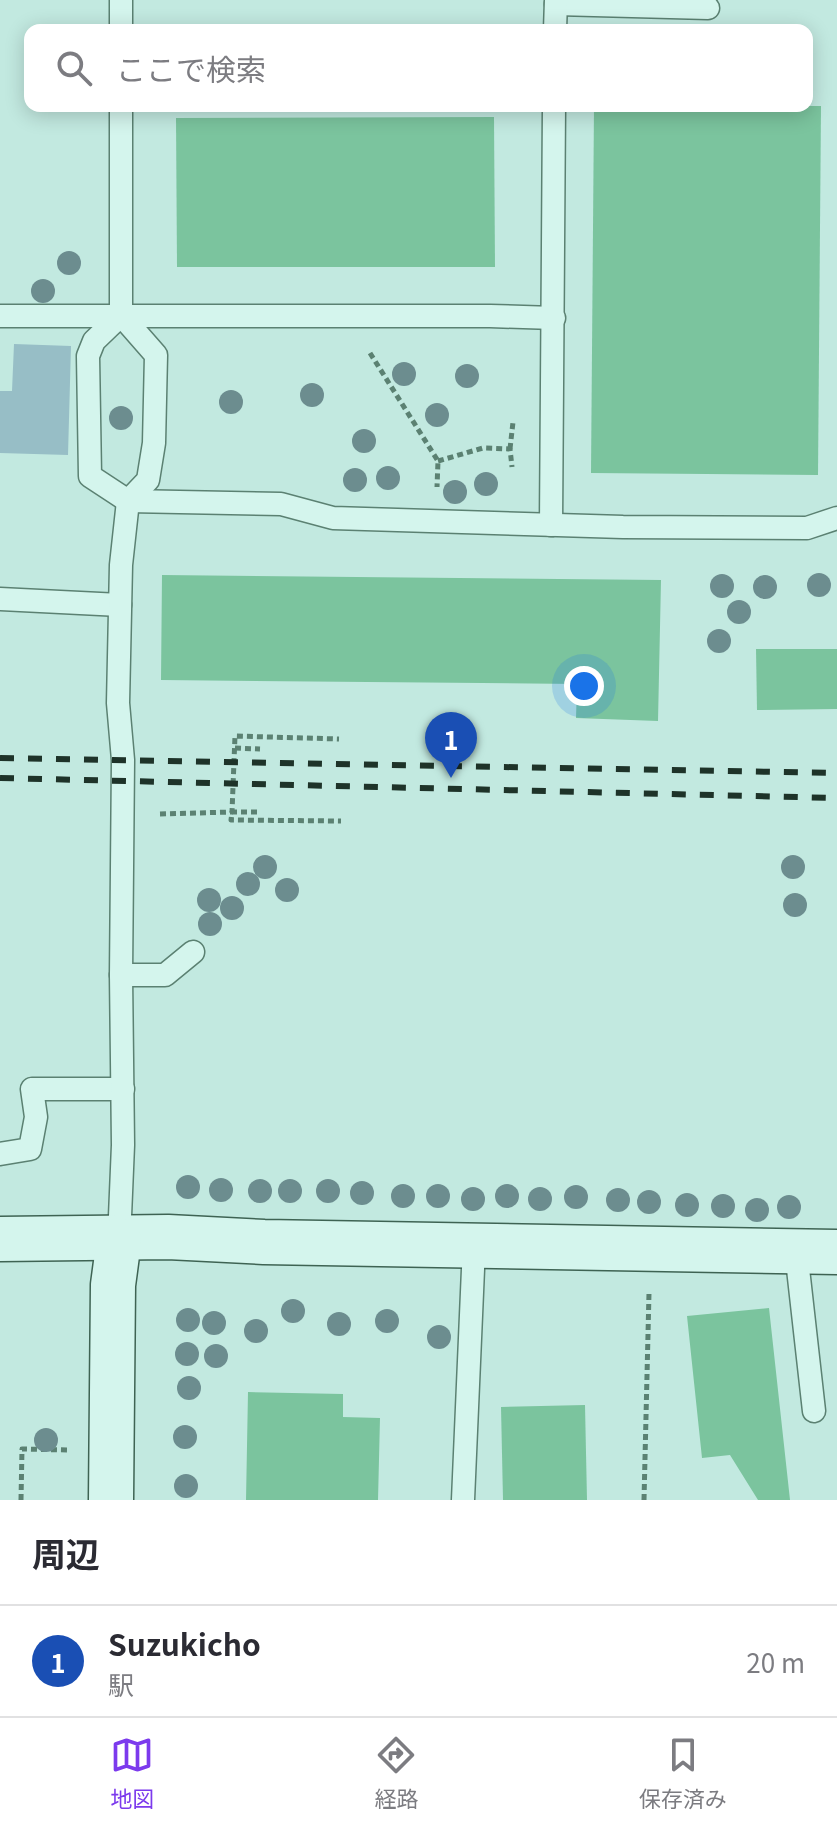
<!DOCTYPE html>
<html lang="ja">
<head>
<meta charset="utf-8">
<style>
	body { margin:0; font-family:Georgia,"Noto Sans JP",serif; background:#f2f2f3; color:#2b2b33 }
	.you { position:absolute; left:584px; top:686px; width:28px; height:28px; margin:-20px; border:6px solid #fff; border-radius:50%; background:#1a73e8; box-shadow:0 0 0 12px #1a73e833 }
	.badge { display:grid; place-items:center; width:52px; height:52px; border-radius:50%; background:#7c3aed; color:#fff; font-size:26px; font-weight:700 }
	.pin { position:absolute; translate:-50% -66px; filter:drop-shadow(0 2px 4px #0008) }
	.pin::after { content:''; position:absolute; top:42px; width:28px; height:24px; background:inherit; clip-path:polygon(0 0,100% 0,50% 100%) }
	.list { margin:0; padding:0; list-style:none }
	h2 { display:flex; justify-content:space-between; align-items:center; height:104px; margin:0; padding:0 32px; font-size:34px }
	h2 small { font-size:26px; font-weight:400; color:#7c7c81 }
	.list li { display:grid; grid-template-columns:52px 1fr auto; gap:24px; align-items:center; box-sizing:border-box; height:112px; padding:0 32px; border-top:2px solid #e1e1e2 }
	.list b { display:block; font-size:30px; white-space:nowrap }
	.list p { margin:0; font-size:26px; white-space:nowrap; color:#7c7c81 }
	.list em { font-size:26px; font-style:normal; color:#7c7c81 }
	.icon { flex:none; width:44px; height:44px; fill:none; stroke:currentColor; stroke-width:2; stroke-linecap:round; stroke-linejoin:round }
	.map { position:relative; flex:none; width:837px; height:1500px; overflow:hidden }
	.search { position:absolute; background:#fff; box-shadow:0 4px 20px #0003; left:24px; right:24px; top:24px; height:88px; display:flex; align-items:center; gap:20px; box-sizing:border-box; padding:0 28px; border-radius:16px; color:#7c7c81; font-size:30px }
	.sheet { height:216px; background:#fff }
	nav { display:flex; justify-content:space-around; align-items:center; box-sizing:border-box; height:112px; border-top:2px solid #e1e1e2; background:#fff; font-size:22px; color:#7c7c81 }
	nav a { display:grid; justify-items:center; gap:4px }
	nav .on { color:#7c3aed }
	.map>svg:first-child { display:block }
	.green { fill:#97bec6 }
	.building { fill:#7bc49e }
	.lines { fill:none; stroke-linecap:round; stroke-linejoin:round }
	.lane-casing { stroke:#5b8172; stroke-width:25 }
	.secondary-casing { stroke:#3e6353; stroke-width:47 }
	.path { stroke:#5b8172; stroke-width:5; stroke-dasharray:6 4; stroke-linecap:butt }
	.lane { stroke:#d4f5ed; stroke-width:22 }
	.secondary { stroke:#d4f5ed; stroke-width:44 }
	.rail { stroke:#1e3329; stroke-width:6; stroke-dasharray:14 14; stroke-linecap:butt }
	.tree { fill:#6c8d8f }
</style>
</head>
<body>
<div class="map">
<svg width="837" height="1500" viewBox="0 0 837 1500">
	<rect width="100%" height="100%" fill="#c2e9e0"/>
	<polygon class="green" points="14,344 71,346 68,455 0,453 0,391 12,391"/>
	<g class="building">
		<polygon points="594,106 821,106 818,475 591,473"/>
		<polygon points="494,117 495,267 177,267 176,118"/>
		<polygon points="162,575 661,580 658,721 576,718 577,684 161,680"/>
		<polygon points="756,649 837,649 837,709 757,710"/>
		<polygon points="769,1308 790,1500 758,1500 730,1455 702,1458 687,1316"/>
		<polygon points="248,1392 343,1394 343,1417 380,1418 378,1500 246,1500"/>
		<polygon points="585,1405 587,1500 503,1500 501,1407"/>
	</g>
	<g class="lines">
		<defs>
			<g id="lane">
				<polyline points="556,4 708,8"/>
				<polyline points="121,30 121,0"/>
				<polyline points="555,30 556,0"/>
				<polyline points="121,315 94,341 88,356 90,476 128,501 281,504 333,518 623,527 807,528 837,518"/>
				<polyline points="0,316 490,316 554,318"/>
				<polyline points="551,525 554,106"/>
				<polyline points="0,599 120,605"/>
				<polyline points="121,975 165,975 193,952"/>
				<polyline points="0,1154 30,1149 36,1117 32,1089 123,1089"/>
				<polyline points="119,1240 123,1145 121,975 123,760 118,703 121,565 128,501 148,480 154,443 156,355 121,315 121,106"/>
				<polyline points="796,1251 814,1411"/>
				<polyline points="463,1500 474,1246"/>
			</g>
			<g id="secondary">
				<polyline points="0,1239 168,1237 264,1242 837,1252"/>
				<polyline points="111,1500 113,1285 119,1240"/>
			</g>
		</defs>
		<use href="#lane" class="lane-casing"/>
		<use href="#secondary" class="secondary-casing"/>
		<g class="path">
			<polyline points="370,353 438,461 437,487"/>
			<polyline points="510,449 513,422"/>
			<polyline points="438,461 483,448 510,449 512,467"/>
			<polyline points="235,748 260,749"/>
			<polyline points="257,812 232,812 231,820 341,821"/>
			<polyline points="160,814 232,812 235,736 339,739"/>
			<polyline points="21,1500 22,1449 67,1450"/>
			<polyline points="644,1500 649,1293"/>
		</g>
		<use href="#lane" class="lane"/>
		<use href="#secondary" class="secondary"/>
		<g class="rail">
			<polyline points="0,758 837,773"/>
			<polyline points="0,778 837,798"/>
		</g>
	</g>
	<g class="tree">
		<circle cx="69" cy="263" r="12"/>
		<circle cx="43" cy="291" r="12"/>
		<circle cx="404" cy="374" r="12"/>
		<circle cx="467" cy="376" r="12"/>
		<circle cx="312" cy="395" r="12"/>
		<circle cx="231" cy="402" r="12"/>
		<circle cx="437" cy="415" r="12"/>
		<circle cx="121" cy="418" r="12"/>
		<circle cx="364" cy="441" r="12"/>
		<circle cx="388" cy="478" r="12"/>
		<circle cx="355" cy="480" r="12"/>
		<circle cx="486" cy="484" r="12"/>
		<circle cx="455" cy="492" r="12"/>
		<circle cx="819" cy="585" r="12"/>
		<circle cx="722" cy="586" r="12"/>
		<circle cx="765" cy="587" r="12"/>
		<circle cx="739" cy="612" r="12"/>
		<circle cx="719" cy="641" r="12"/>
		<circle cx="265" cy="867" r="12"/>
		<circle cx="793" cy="867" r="12"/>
		<circle cx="248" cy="884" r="12"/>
		<circle cx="287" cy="890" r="12"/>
		<circle cx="209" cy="900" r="12"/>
		<circle cx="795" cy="905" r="12"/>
		<circle cx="232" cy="908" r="12"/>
		<circle cx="210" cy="924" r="12"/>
		<circle cx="188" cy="1187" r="12"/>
		<circle cx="221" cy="1190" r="12"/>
		<circle cx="260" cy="1191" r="12"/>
		<circle cx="290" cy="1191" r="12"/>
		<circle cx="328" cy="1191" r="12"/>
		<circle cx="362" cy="1193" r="12"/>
		<circle cx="403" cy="1196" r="12"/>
		<circle cx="438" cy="1196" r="12"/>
		<circle cx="507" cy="1196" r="12"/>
		<circle cx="576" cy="1197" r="12"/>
		<circle cx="473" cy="1199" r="12"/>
		<circle cx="540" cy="1199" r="12"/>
		<circle cx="618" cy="1200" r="12"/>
		<circle cx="649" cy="1202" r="12"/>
		<circle cx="687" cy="1205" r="12"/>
		<circle cx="723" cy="1206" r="12"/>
		<circle cx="789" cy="1207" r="12"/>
		<circle cx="757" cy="1210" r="12"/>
		<circle cx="293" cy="1311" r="12"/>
		<circle cx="188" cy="1320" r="12"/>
		<circle cx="387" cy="1321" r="12"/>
		<circle cx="214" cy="1323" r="12"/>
		<circle cx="339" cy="1324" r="12"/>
		<circle cx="256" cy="1331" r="12"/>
		<circle cx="439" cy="1337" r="12"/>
		<circle cx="187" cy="1354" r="12"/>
		<circle cx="216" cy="1356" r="12"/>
		<circle cx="189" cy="1388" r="12"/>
		<circle cx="185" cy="1437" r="12"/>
		<circle cx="46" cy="1440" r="12"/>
		<circle cx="186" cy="1486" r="12"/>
	</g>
</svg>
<div class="you"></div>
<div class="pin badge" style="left:451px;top:778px;background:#1a4fb4">1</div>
<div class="search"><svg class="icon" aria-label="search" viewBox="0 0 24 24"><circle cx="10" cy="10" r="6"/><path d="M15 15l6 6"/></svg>ここで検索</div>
</div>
<section class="sheet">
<h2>周辺<small></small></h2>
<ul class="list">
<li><span class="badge" style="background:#1a4fb4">1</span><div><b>Suzukicho</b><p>駅</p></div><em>20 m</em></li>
</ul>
</section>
<nav>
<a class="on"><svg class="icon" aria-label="map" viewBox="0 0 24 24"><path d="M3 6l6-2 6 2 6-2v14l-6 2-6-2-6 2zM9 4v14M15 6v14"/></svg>地図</a>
<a><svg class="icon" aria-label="directions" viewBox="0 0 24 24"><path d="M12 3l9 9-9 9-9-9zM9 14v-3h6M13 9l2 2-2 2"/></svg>経路</a>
<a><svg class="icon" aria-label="saved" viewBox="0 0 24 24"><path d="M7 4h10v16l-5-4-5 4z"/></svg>保存済み</a>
</nav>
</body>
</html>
